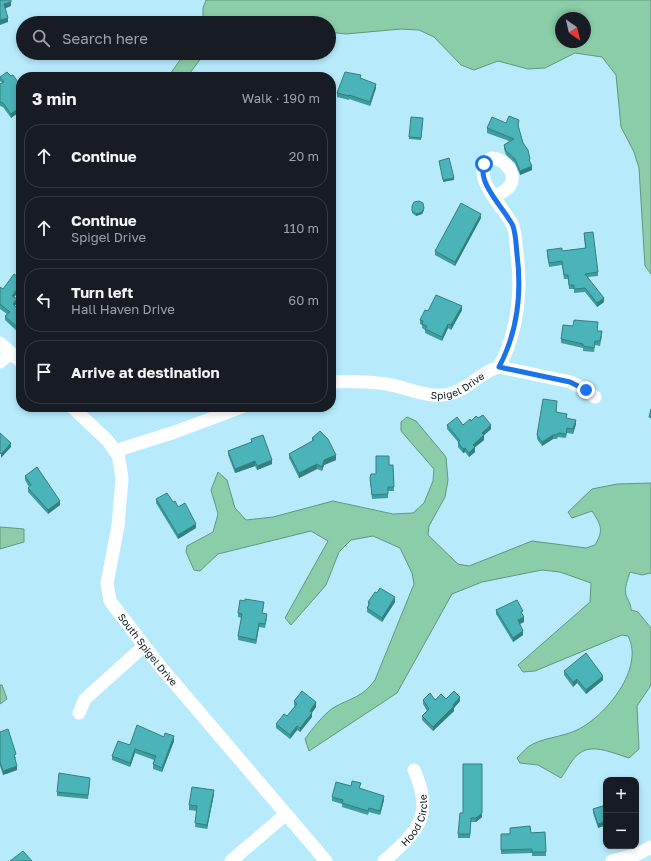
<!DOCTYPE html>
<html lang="en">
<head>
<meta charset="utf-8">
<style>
	body { margin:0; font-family:"Golos Text",sans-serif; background:#242831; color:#f1f3f6 }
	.controls { position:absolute; right:12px; bottom:12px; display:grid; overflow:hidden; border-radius:8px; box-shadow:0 2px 6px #0003 }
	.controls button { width:36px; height:36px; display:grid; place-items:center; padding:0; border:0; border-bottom:1px solid #363941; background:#171b24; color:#f1f3f6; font:20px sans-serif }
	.compass { position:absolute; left:555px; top:12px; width:36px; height:36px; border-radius:50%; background:#171b24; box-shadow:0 2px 6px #0003; rotate:146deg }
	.stop { position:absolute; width:12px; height:12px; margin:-9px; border:3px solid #1a73e8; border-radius:50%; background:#fff }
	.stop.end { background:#1a73e8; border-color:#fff; box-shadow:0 1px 4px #0008 }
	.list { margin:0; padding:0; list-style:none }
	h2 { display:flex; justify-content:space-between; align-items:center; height:52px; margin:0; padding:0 16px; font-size:17px }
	h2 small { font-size:13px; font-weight:400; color:#9ea1a6 }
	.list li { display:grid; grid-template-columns:26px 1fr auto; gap:12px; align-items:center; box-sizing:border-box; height:64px; margin:0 8px 8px; padding:0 8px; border:1px solid #363941; border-radius:16px }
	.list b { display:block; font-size:15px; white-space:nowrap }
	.list p { margin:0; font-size:13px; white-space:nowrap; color:#9ea1a6 }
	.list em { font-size:13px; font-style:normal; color:#9ea1a6 }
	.icon { flex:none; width:22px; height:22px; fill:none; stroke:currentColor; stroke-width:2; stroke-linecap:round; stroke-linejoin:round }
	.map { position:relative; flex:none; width:651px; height:861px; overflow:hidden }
	.search { position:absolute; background:#171b24; box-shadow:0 2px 6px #0003; left:16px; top:16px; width:320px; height:44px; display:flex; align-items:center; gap:10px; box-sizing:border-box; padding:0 14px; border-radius:22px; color:#9ea1a6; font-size:15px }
	.panel { position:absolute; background:#171b24; box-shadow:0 2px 6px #0003; left:16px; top:72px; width:320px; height:340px; border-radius:16px }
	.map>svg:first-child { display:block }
	.water { fill:#8bcda8; stroke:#61967e; fill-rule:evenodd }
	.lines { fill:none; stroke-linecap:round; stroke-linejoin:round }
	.minor { stroke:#fff; stroke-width:13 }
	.wall { fill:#409b9e }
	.shaded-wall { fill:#347e81 }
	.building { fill:#4bb4b8; stroke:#347e81 }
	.route { stroke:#1a73e8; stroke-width:5 }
	.labels { text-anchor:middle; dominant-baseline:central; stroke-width:4; stroke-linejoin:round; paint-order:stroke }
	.street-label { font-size:10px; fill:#00151d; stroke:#fff }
</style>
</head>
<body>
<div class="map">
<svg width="651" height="861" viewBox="0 0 651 861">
	<rect width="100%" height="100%" fill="#b7ebfc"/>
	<g class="water">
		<path d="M206,0h445v274l-6,-8 -6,-98 -5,-16 -13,-25 -5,-52 -14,-18 -27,-4 -30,15 -17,1 -30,-8 -24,9 -13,-5 -27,-28 -15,-7 -18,-1 -55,5 -17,-2v-9h-126v-15zM561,18h24v24h-24z"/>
		<polygon points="185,53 205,53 187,77 168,77"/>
		<path d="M407,417l9,4 30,36 2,23 -3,17 -16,29 -1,9 30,29 11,2 63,-25 54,7 9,-3c9,-15 6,-20 -3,-34l-20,7 -4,-6 24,-23 25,-5 34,-1v90l-9,2 -12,-3c-2,7 -6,16 -4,23 2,6 5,8 5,15l7,2 13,16v57l-14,21 2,43 -10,9c-14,-4 -36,-15 -49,-5 -8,5 -13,17 -19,25l-23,-13 -18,-2 -3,-5c4,-4 7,-8 11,-11 12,-9 35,-10 49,-17 29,-14 68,-62 51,-94l-6,-1 -87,36 -12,1 -5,-7 72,-63 1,-19 -31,-11 -18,-2 -60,12 -30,12 -55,99 -88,58 -4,-12c8,-11 17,-23 28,-31 17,-10 29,-10 42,-28l39,-96 -2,-11 -12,-25 -27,-12 -22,4 -12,12 -13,33 -35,40 -6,-7 43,-77 -17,-10 -93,23 -18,17 -6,-1 -8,-18 1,-6 26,-14 5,-18 -7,-24 7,-18 9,8 8,28 11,12 27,-3 60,-16 60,13 20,-1 11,-10 9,-22 1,-12 -33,-38v-9z"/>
		<polygon points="0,527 24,529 24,542 0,549"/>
		<polygon points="0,685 2,685 7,699 0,704"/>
	</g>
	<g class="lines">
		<g class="minor">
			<polyline points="0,343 21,362"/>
			<polyline points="0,362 11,353"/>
			<polyline points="499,367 571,382 586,390 595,397"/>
			<path id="s1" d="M331,382c18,-1 37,0 55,2 20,3 42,15 63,10 19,-4 32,-23 50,-27 19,-36 23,-73 18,-113 -1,-9 -1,-19 -4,-28 -8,-17 -36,-42 -29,-62l8,-6c12,1 26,15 18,28 -4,5 -11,8 -16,11"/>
			<path id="s2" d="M72,407l35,33 11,15 2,10 2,14 -4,47 -11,57 3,18 50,65 166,195"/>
			<polyline points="115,451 175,432 242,407"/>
			<polyline points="79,713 85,699 144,646"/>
			<polyline points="231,861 286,814"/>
			<path id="s3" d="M384,861c33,-29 51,-45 30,-91"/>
			<polyline points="612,861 638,854 651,847"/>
		</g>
	</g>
	<g class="wall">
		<polygon points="0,77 21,103 18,106 19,112 11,118 3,107 0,106 0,84 2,83 0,81"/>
		<polygon points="361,78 376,88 370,106 349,99 349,100 337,97 337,93"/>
		<polygon points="423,121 421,140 409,139 409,137"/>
		<polygon points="506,123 519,125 518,127 530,163 532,170 520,175 515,163 506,155 504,149 504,145 509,141 487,133 487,128"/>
		<polygon points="412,206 424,210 422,214 416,216 412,213"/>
		<polygon points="481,218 455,266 435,255 435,251"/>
		<polygon points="584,233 598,272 598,276 588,277 604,302 597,307 585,292 574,293 574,289 569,289 568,279 564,279 562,265 549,267 547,254 547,250 562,251 585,248"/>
		<polygon points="21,279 21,288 14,297 17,303 15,306 21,312 21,335 5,320 5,316 7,314 0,309 0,287 3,289"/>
		<polygon points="462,310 451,330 448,328 442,341 425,333 425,330 422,328 422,325 420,324 420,320 428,311"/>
		<polygon points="573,326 598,326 597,331 602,336 600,346 595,345 594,352 583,351 583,348 561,343 561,339"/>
		<polygon points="557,405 556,412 576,424 573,434 567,433 566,438 558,437 557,439 553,439 542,446 537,439 537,435"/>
		<polygon points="478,418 491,429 484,435 484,440 475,447 475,452 469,457 465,452 463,453 458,447 458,442 447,429 447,425 463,425 471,421"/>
		<polygon points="312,438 336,460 324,465 322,471 317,469 299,478 289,458 289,454 312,441"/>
		<polygon points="251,439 272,464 257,470 255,466 235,473 228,455 228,451 251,442"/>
		<polygon points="389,465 393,465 394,491 388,491 388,498 372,499 370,478 376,474"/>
		<polygon points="25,476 60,505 48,514 28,492 28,488 29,487 25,480"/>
		<polygon points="156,499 173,502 178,507 196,528 178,539 156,503"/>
		<polygon points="368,602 395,602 382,622 367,612 367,608 368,606"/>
		<polygon points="264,607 262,613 267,618 265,628 259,627 256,644 238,640 238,636 242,618 238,617 238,613"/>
		<polygon points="496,610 523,615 524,622 519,624 523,635 513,642 496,614"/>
		<polygon points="564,671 603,680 586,694 577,683 573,687 564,675"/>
		<polygon points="446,699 460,701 454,708 454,711 433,731 422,720 422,716 427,711 423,704 423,700"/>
		<polygon points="294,701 316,707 312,713 312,717 300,732 297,730 290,739 276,728 276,724 287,716 295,706 294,705"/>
		<polygon points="0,732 16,758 15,759 17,770 3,775 0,766"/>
		<polygon points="164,737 174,741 162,772 153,769 153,764 154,760 135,753 130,767 112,760 112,756 130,745"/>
		<polygon points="482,764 482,817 476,822 471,822 470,838 458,838 458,834 463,813"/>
		<polygon points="90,782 88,799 57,796 57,792"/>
		<polygon points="351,786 361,788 360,789 384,800 380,815 369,812 368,815 342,807 342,804 332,801 332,797"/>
		<polygon points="214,794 207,829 195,827 197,811 189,810 189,805"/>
		<polygon points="606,805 606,825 598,828 593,813 593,809"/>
		<polygon points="545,832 546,856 532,856 532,853 501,854 501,834"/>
	</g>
	<g class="shaded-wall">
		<polygon points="11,2 11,6 4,9 4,4"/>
		<polygon points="8,18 8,22 0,25 0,20"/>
		<polygon points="376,84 376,88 370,106 370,102"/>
		<polygon points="21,99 21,103 16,108 16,104"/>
		<polygon points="19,108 19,112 11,118 11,114"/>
		<polygon points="532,166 532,170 520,175 520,171"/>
		<polygon points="454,178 454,180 443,182 443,180"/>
		<polygon points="424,208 424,210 422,214 416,216 416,214"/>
		<polygon points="481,214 481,218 455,266 455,262"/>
		<polygon points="21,284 21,288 12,300 12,296"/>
		<polygon points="604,298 604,302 597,307 597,303"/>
		<polygon points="17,299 17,303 13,308 13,304"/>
		<polygon points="462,306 462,310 451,330 451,325"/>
		<polygon points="448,324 448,328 442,341 442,337"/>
		<polygon points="576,420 576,424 573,434 573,429"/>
		<polygon points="491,425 491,429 482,437 482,433"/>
		<polygon points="484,435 484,440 473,449 473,445"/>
		<polygon points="553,435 553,439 542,446 542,442"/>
		<polygon points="11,443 11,447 1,458 1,454"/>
		<polygon points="475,447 475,452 469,457 469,453"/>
		<polygon points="465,448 465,452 463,453 463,449"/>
		<polygon points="336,455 336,460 324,465 322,471 322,467 324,460"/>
		<polygon points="272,460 272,464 257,470 257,466"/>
		<polygon points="255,461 255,466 235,473 235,469"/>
		<polygon points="317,464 317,469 299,478 299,473"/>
		<polygon points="60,501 60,505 48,514 48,510"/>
		<polygon points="196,524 196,528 178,539 178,535"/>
		<polygon points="395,597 395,602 382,622 382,618"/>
		<polygon points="524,617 524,622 518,625 518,620"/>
		<polygon points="259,623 259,627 256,644 256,640"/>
		<polygon points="523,631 523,635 513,642 513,638"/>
		<polygon points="603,676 603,680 586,694 586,690"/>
		<polygon points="577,679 577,683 573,687 573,682"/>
		<polygon points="460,697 460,701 454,708 454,711 433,731 433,727"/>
		<polygon points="316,702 316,707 310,715 310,711"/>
		<polygon points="312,713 312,717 300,732 300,728"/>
		<polygon points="297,726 297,730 290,739 290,735"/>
		<polygon points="174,736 174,741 162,772 162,768"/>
		<polygon points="135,749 135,753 130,767 130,763"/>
		<polygon points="17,766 17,770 3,775 3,771"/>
		<polygon points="214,790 214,794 207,829 207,825"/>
		<polygon points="384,796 384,800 380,815 380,811"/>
		<polygon points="638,810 638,815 636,815 636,811"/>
		<polygon points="482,813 482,817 476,822 476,818"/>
		<polygon points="606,821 606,825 598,828 598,824"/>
	</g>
	<g class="building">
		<polygon points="0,0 11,0 11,2 4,4 8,18 0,20"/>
		<polygon points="7,72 11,76 13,75 21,86 21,99 16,104 19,108 11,114 3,103 0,102 0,84 4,82 0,77"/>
		<polygon points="345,72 361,75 360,78 376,84 370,102 349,95 349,96 337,93"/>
		<polygon points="509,116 519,120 518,125 523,143 528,150 530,159 529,160 532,166 520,171 515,159 506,151 504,145 514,139 487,128 492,117 506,123"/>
		<polygon points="411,117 423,118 421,138 409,137"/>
		<polygon points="449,158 454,178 443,180 439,161"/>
		<polygon points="419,201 423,203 424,208 422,212 416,214 412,211 412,206 414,202"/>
		<polygon points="461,203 481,214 455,262 435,251"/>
		<polygon points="593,232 598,272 585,274 604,298 597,303 585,288 574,289 574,285 569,285 568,275 564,275 562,261 549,263 547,250 562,248 562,251 586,248 584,233"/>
		<polygon points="14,274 21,279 21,284 12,296 17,299 13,304 21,312 21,331 5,316 10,312 0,304 0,287 3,289"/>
		<polygon points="436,295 462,306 451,325 448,324 442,337 425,329 427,326 422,324 423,321 420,320 425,310 428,311"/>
		<polygon points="574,320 598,322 597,331 602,331 600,341 595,341 594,348 583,346 583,344 561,339 563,325 573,326"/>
		<polygon points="543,399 557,401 556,412 567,414 566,418 576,420 573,429 567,428 566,434 558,433 557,435 553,435 542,442 537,435"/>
		<polygon points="651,409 651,418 649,417"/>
		<polygon points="483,415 491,425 482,433 484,435 473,445 475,447 469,453 465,448 463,449 458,442 460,441 447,425 457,417 463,425 470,419 471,421 476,416 478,418"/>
		<polygon points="320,431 328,439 336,455 324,460 322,467 317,464 299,473 289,454 314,440 312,438"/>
		<polygon points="0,433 11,443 1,454 0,453"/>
		<polygon points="263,435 272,460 257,466 255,461 235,469 228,451 252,442 251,439"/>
		<polygon points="376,456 389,456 389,465 393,465 394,487 388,487 388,494 372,495 370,478 371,474 376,474"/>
		<polygon points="37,467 60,501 48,510 28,488 31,485 25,476"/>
		<polygon points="167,493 173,502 175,501 178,507 185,503 196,524 178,535 156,499"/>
		<polygon points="380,588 395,597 382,618 367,608 370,603 368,602 375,592 377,593"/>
		<polygon points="245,599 264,602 262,613 267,614 265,624 259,623 256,640 238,636 242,614 238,613 240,600 245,601"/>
		<polygon points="517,600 523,611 521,612 524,617 518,620 523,631 513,638 496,610"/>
		<polygon points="586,653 603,676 586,690 577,679 573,682 564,671"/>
		<polygon points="302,691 316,702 310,711 312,713 300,728 297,726 290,735 276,724 284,714 287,716 297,704 294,701"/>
		<polygon points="454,691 460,697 453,705 454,706 433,727 422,716 429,709 423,700 430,693 435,700 441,694 446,699"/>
		<polygon points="137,725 164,737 165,733 174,736 162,768 153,764 156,756 135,749 130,763 112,756 118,741 130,745"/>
		<polygon points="8,729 16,754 14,755 17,766 3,771 0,762 0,732"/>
		<polygon points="463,764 482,764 482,813 476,818 471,818 470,834 458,834 460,813 463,813"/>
		<polygon points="59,773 90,778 88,795 57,792"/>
		<polygon points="352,781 361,783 359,788 384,796 380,811 369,808 368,811 342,803 343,800 332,797 336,782 351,786"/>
		<polygon points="192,787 214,790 207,825 195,823 197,806 189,805"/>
		<polygon points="636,803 638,810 636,811"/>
		<polygon points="606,805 606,821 598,824 593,809"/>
		<polygon points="530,826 531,833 545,832 546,852 532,852 532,849 501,850 501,834 510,834 510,828"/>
		<polygon points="23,851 32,861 10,861"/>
	</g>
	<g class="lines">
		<path class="route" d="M484,164c-7,20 21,45 29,62 3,9 3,19 4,28 5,40 1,77 -18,113l71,15 16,8"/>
	</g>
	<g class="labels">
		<g class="street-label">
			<text stroke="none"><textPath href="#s1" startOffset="130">Spigel Drive</textPath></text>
			<text stroke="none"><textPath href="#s2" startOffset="276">South Spigel Drive</textPath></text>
			<text stroke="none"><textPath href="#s3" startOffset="53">Hood Circle</textPath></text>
		</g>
	</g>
</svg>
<div class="controls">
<button>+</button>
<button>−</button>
</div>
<svg class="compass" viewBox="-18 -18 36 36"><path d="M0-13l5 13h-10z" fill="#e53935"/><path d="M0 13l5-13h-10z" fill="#9ea1a6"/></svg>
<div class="stop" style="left:484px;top:164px"></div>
<div class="stop end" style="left:586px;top:390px"></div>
<div class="search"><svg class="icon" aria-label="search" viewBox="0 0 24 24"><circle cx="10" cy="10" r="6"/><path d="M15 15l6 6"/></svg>Search here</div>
<section class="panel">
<h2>3 min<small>Walk · 190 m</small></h2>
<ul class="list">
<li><svg class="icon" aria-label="ahead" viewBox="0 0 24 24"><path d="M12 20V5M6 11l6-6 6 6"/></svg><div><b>Continue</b></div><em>20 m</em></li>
<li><svg class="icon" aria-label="ahead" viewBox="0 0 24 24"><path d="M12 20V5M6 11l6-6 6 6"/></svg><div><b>Continue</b><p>Spigel Drive</p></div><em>110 m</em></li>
<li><svg class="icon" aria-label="left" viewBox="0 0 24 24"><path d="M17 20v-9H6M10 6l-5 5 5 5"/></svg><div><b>Turn left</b><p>Hall Haven Drive</p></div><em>60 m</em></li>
<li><svg class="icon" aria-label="arrive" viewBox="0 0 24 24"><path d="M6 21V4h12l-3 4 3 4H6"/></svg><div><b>Arrive at destination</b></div></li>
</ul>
</section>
</div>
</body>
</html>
